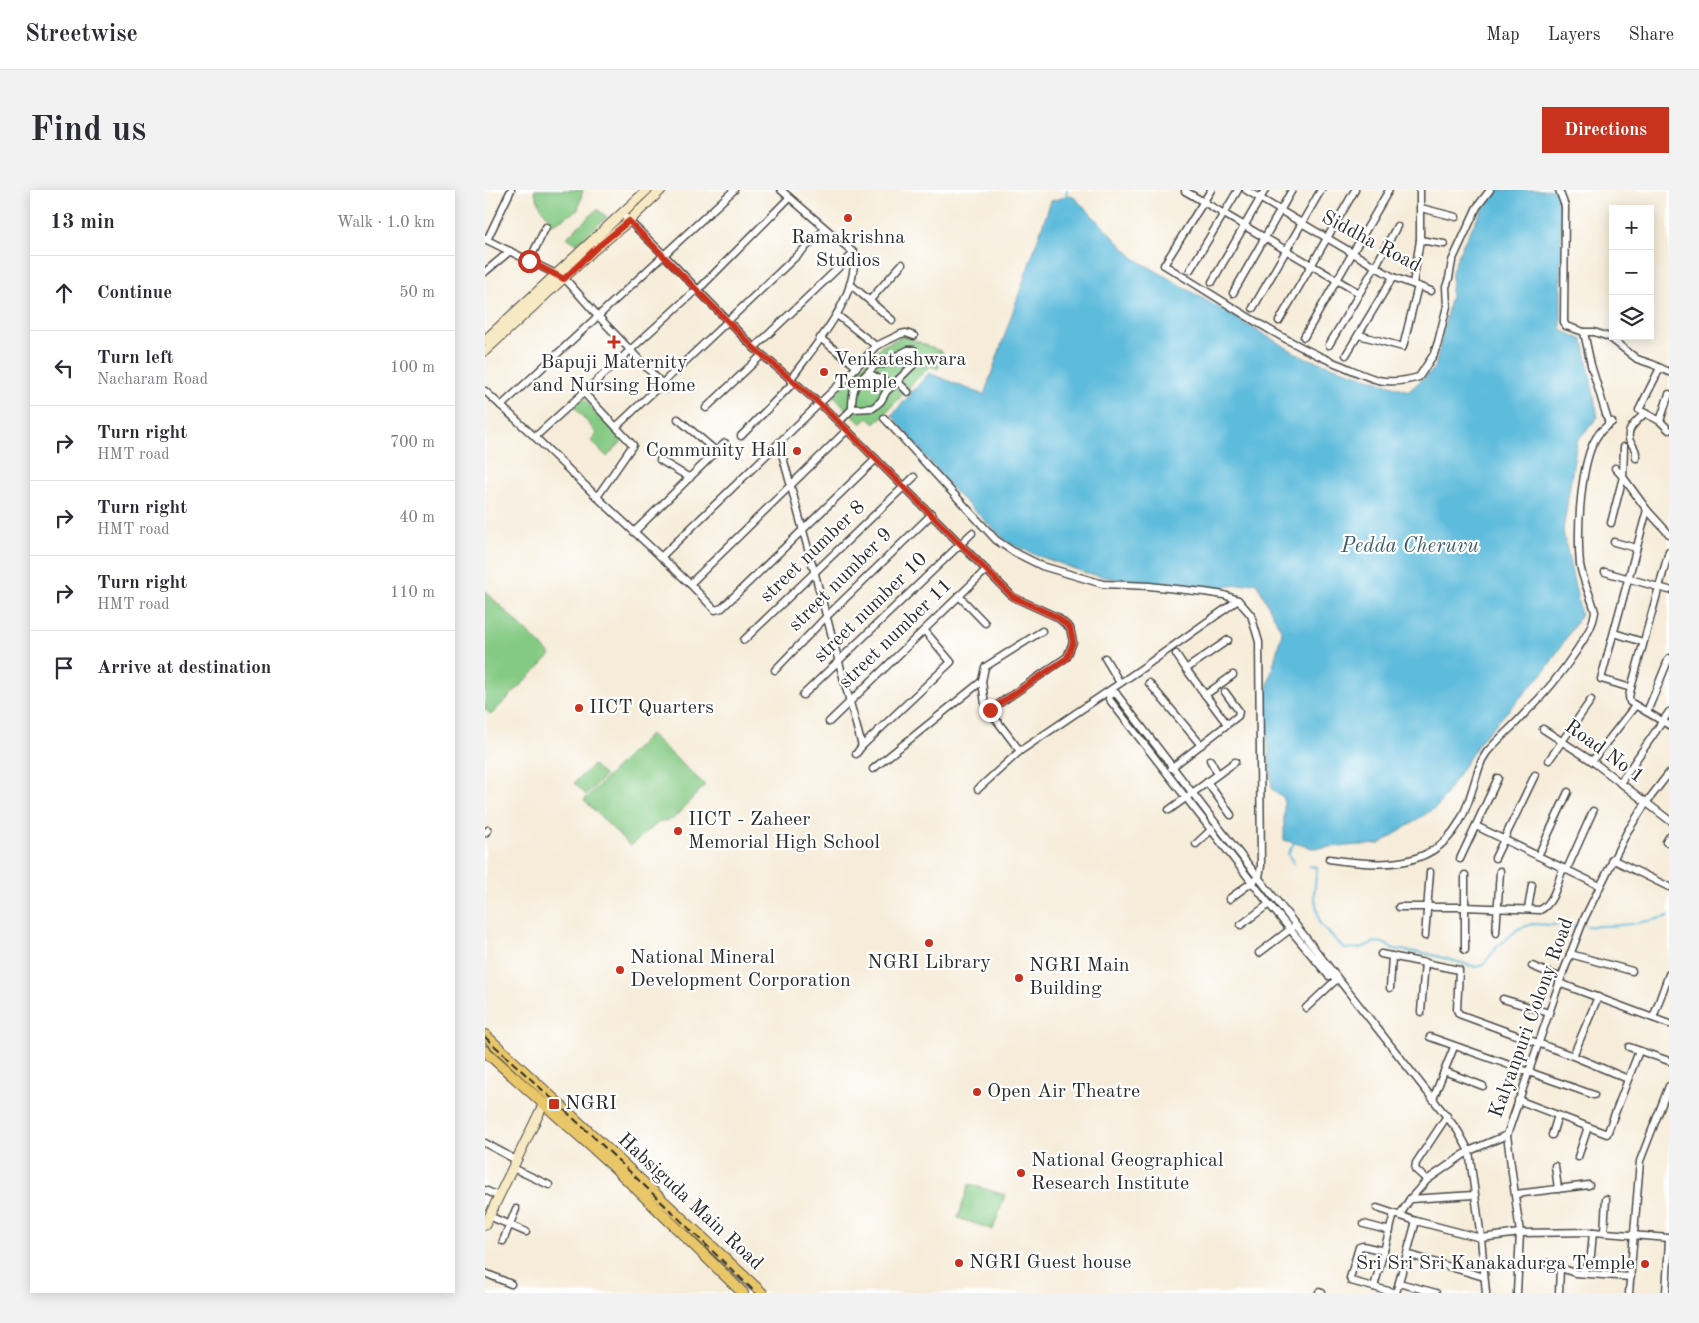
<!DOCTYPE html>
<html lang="en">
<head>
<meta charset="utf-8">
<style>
	body { margin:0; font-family:"Old Standard TT",serif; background:#f2f2f3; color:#2b2b33 }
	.controls { position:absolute; right:15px; top:15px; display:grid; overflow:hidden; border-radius:0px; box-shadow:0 2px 12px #0003 }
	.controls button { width:45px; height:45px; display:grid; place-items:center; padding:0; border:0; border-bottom:1px solid #e1e1e2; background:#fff; color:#2b2b33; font:25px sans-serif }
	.stop { position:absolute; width:15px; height:15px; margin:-11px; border:4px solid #c8321e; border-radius:50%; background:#fff }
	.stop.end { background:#c8321e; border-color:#fff; box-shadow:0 1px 5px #0008 }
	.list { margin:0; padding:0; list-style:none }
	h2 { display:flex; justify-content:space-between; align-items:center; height:65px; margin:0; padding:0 20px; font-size:21px }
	h2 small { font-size:16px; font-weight:400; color:#7c7c81 }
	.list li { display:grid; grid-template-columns:32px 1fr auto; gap:15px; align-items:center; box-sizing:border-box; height:75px; padding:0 20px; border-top:1px solid #e1e1e2 }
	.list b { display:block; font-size:19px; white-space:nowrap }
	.list p { margin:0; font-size:16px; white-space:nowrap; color:#7c7c81 }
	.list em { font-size:16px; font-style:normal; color:#7c7c81 }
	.icon { flex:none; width:28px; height:28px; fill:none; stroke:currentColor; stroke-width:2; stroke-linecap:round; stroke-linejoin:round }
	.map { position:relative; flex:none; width:1184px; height:1103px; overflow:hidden; border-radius:0px }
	header { display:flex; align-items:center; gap:30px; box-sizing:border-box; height:70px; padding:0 25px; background:#fff; border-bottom:1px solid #e1e1e2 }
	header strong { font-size:24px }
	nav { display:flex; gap:28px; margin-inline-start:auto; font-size:18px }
	.intro { display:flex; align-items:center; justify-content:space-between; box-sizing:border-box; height:120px; padding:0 30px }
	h1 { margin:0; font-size:35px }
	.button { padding:12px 22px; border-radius:0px; background:#c8321e; color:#fff; font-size:18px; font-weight:700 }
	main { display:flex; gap:30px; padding:0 30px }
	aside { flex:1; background:#fff; border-radius:0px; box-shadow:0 2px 12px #0003 }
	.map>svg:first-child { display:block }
	.green { fill:#85ca84; stroke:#587a58 }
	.water { fill:#5dbbdb; stroke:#447383 }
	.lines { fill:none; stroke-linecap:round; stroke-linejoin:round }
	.stream { stroke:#5dbbdb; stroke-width:2 }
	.street-casing { stroke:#494845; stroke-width:9 }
	.secondary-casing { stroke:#494845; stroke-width:11 }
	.primary-casing { stroke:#494845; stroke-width:12 }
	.street { stroke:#fff; stroke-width:6 }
	.secondary { stroke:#f6e9c3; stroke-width:9 }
	.primary { stroke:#e9c769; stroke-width:10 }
	.rail { stroke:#2b2b2b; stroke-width:2; stroke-dasharray:8 4; stroke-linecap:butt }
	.route { stroke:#c8321e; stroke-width:6 }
	.poi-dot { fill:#c8321e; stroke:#fff; stroke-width:2 }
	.labels { text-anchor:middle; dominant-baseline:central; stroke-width:4.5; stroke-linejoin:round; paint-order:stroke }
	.poi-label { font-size:20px; fill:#2b2b2b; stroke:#fff; text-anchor:start }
	.street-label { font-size:20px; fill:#2b2b2b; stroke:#fff }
	.water-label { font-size:21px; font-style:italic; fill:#3c5d69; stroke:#fff }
</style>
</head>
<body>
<header>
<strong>Streetwise</strong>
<nav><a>Map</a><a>Layers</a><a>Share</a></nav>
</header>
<div class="intro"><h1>Find us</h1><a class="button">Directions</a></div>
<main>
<aside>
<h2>13 min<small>Walk · 1.0 km</small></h2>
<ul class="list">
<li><svg class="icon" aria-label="ahead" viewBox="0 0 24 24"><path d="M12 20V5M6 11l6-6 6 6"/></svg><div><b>Continue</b></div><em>50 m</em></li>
<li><svg class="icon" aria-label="left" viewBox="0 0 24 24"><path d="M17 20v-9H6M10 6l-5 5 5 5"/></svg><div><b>Turn left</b><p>Nacharam Road</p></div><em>100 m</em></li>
<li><svg class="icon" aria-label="right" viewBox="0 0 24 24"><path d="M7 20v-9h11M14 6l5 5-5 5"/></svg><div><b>Turn right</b><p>HMT road</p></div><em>700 m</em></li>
<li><svg class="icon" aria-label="right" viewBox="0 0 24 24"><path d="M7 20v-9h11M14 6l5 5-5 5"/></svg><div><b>Turn right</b><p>HMT road</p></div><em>40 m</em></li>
<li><svg class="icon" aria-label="right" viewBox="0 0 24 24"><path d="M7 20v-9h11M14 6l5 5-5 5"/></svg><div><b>Turn right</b><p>HMT road</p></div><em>110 m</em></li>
<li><svg class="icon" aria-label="arrive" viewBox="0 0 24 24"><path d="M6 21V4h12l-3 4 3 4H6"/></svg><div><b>Arrive at destination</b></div></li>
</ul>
</aside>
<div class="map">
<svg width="1184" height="1103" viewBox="0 0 1184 1103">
	<rect width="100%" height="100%" fill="#fff"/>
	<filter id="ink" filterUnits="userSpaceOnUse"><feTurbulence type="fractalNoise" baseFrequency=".02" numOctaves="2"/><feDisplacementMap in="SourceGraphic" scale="10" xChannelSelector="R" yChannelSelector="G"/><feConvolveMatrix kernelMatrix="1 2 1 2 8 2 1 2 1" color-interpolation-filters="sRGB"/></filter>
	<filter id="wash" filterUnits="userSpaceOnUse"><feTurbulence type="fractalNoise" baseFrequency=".0096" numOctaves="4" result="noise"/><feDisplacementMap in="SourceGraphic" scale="20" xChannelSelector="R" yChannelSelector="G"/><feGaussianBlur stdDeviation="1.12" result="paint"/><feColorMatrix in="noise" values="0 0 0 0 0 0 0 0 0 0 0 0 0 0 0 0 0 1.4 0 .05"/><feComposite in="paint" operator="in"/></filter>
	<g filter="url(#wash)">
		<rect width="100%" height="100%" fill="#f6ecd9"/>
		<g class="green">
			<polygon points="49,0 98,0 93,20 68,34 55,16"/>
			<polygon points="112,19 122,27 91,54 82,47"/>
			<polygon points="419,146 458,162 453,179 445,176 423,198 426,201 424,204 420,202 390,234 383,228 376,234 349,206 395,157"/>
			<polygon points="98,207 115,228 140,248 122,267 106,251 112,244 88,215"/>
			<polygon points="0,401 66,465 6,525 0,519"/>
			<polygon points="165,544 220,595 188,629 174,632 145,656 99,610"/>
			<polygon points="108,575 120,586 101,605 89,593"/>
			<polygon points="484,994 520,1005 508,1040 473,1028"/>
		</g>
		<polygon class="water" points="1008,0 1069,0 1076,16 1076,140 1098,150 1113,227 1092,251 1078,341 1096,425 1060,481 996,550 953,616 895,654 827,658 799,650 799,608 787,599 779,510 797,442 771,392 727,399 648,393 601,383 551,365 522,352 466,298 407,225 444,183 499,205 566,11 587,5 649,68 768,138 818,167 924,201 950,178 966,105 967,81 978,54"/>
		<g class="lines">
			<g class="stream">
				<polyline points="581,7 582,0"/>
				<polyline points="809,674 803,664 809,653"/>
				<polyline points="824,676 832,677 829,704 835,734 860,759 876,758 890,752 898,753 909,759 944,764 991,777 999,774 1011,758 1033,739 1047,734 1092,736"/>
				<path d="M1101,736c28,1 55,-2 83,-10"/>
			</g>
		</g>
	</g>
	<g filter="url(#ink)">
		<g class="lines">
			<defs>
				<g id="street">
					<path d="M296,0l73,63c4,46 -39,92 -64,127"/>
					<path d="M726,0l-47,75c57,34 110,72 171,98 14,5 28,13 43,17 14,3 27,1 41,-3l15,-23 4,-12 9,-36 -1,-19 3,-9 3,-17 25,-54 13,-17"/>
					<polyline points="761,0 908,87 946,101"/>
					<polyline points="1074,0 1080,16 1079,132 1081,136 1099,142 1106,175 1124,234"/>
					<polyline points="700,1 874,103"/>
					<polyline points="936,18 971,27"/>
					<polyline points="137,24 179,65 269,158 335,214 362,240 528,407 572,427 585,438 588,452 582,467 505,520"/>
					<polyline points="0,49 71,84 83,92 113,126 182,199"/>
					<polyline points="2,50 26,0"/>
					<polyline points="935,50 959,54"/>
					<polyline points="44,71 61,37"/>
					<polyline points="705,80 753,0"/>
					<polyline points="0,82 25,61"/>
					<polyline points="727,92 780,0"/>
					<polyline points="365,94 407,130"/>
					<polyline points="928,94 935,50 935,0"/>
					<polyline points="213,100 304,8"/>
					<polyline points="748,103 807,0"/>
					<polyline points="385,110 417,74"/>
					<polyline points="768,118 836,0"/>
					<polyline points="352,125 391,156"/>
					<polyline points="794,131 870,0"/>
					<polyline points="1099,142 1109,142 1124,147 1152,169 1167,174 1184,182"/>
					<polyline points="874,145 918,157 933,96"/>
					<polyline points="819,147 904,0"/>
					<polyline points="335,148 372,177"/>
					<polyline points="844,155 890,77 912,36"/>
					<polyline points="269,158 369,63"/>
					<polyline points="861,165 908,87"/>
					<polyline points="1175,178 1154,220 1175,231 1184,240"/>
					<polyline points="383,183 408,196"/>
					<polyline points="412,191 423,202"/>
					<polyline points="0,201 50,247 112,307 205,394 230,420 237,418 391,269"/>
					<polyline points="98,202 131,237 340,39"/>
					<polyline points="16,216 249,0"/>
					<polyline points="221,218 277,165"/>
					<polyline points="399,228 511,350 529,362 557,376 618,394 664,396 719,402 739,405 753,410 766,425 774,452 776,676 774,687 744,709"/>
					<polyline points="193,229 231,261"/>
					<polyline points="1175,231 1184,204"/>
					<path d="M354,232l13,-13 21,-1 8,-7 5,-9 27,-27 1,-15h-6l-18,9 -6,5 -9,1c-17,20 -23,15 -23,44"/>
					<polyline points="256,246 308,193"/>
					<polyline points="50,247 212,99"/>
					<polyline points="294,253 377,556"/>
					<path d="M1151,268c1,-6 -1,-10 -5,-15 -8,-12 6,-22 14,-30"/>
					<polyline points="175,270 205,288"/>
					<polyline points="1130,278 1138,287 1139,257"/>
					<polyline points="112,307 148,255 131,237"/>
					<polyline points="1162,320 1116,489 1146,498 1144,507 1145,512 1184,535"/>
					<polyline points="1126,333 1138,287 1162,320 1184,344"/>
					<polyline points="149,342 240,253"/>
					<polyline points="1129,352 1151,358"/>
					<polyline points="176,367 364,185 391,156 416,144 421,143 429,146"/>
					<polyline points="1120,382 1184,400"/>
					<polyline points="205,394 362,240"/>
					<polyline points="474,406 500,433"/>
					<polyline points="1129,443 1158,452"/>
					<polyline points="259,450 429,287"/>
					<polyline points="691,464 701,479"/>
					<polyline points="620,468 635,493"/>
					<polyline points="290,480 341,427 447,324"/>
					<polyline points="664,493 716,555"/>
					<polyline points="1146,498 1184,361"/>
					<polyline points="318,505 487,343"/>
					<polyline points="720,505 748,485"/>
					<polyline points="1162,522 1184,468"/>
					<polyline points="344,532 501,380"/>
					<polyline points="742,534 701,479 743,450"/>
					<polyline points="1058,539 1107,571 1184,630"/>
					<polyline points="535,561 500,515 497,491 500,477 557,441"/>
					<polyline points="371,564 377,556 466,472 439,440"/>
					<polyline points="725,570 733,584"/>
					<polyline points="1064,570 1106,510"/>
					<polyline points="1107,571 1150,516"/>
					<polyline points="686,578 753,526 754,521 740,502"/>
					<polyline points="388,579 497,491"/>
					<polyline points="722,592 746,625"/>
					<polyline points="1135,593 1184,522"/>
					<polyline points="493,599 535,561 656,479 753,410"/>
					<polyline points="684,620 750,572"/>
					<polyline points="991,636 1115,696"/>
					<polyline points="0,643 3,640"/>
					<polyline points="1181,652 1184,647"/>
					<polyline points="711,654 727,639"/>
					<polyline points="1053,666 1083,602"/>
					<polyline points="1010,668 1050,585"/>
					<path d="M844,669c51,8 108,12 134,-44 8,-17 12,-37 19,-55l5,-8c12,-14 26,-25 38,-39 20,-19 37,-40 52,-63 8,-13 16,-23 18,-38 -4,-17 -13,-32 -15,-48 -3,-31 0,-100 16,-126 4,-7 10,-12 16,-16"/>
					<polyline points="975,669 1013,588"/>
					<polyline points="1127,669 1184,697"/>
					<polyline points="1082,679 1108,621"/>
					<path d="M914,717h66l75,3c14,-6 18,-29 23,-42"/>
					<polyline points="1043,719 1047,695"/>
					<polyline points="756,735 784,714"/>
					<polyline points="1011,743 1015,681"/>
					<polyline points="940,746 945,682"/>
					<polyline points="980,760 980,685"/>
					<polyline points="774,763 807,738"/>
					<polyline points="896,764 974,780 972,820 974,824 1088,866 1143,889"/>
					<polyline points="1085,764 1147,781"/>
					<polyline points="1047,776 1076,788"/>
					<polyline points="850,786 844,786 784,714 624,509 625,505 631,503 633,506 732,635 973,941 984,961 996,1048 1001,1103"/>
					<polyline points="1074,793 1184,834"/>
					<polyline points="905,798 907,766"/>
					<polyline points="1018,809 1064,823"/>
					<polyline points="821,818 852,789"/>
					<polyline points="936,822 940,772"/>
					<polyline points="1168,828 1184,784"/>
					<polyline points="945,847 1109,905"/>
					<polyline points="1144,857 1184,871"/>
					<polyline points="1088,866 1113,807"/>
					<polyline points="959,881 998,896"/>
					<polyline points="948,909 969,857"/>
					<polyline points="1033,910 1122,944 1154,861"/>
					<polyline points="1067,945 1073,925"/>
					<polyline points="0,953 31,970"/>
					<polyline points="1093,967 1103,937"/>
					<polyline points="1070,976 1073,999"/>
					<polyline points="28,978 64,995"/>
					<polyline points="942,990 930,979 931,973 962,926"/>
					<polyline points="0,1000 13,1006"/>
					<polyline points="1031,1004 1104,995"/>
					<polyline points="925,1009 989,1005"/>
					<polyline points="892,1018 931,1031 996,1048 1035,1043 1108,1042 1184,1048"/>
					<polyline points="915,1025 925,1009 942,990 984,961 1022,945"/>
					<polyline points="4,1026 41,1042"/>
					<polyline points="879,1034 905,1041"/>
					<polyline points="1119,1042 1121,1009"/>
					<polyline points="18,1051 31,1019"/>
					<polyline points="899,1061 878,1056 874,1057 865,1088 866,1091 911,1103"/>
					<polyline points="922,1064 999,1087"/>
					<polyline points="1062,1073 1090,1083 1146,1087"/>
					<polyline points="0,1083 26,1094"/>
					<polyline points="1098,1083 1106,1065 1108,1042"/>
					<polyline points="914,1093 951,1103"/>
					<polyline points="889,1097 909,1024"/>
					<polyline points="834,1102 837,1103"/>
					<polyline points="911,1103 931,1031"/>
					<polyline points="1032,1103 1035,1043 1022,945 1076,788 1099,729 1142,642 1161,613 1184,583"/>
					<polyline points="1074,1103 1075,1078"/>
					<polyline points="1144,1103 1155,971 1184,896"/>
					<polyline points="1181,1103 1184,1050"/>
				</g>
				<g id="secondary">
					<polyline points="0,150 162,0"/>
					<polyline points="0,161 109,60 144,31 176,0"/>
					<polyline points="0,1035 59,913"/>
				</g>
				<g id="primary">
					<polyline points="0,845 277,1103"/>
					<polyline points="0,861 127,975 258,1103"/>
				</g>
			</defs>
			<use href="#street" class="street-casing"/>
			<use href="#secondary" class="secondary-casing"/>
			<use href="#primary" class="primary-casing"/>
			<use href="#street" class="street"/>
			<use href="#secondary" class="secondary"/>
			<use href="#primary" class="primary"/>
			<polyline class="rail" points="0,847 113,951 271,1103"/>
		</g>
	</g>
	<g class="lines" filter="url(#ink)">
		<polyline class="route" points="44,71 79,89 109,60 144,31 269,158 335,214 362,240 528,407 572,427 585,438 588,452 582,468 505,520"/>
	</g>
	<g class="poi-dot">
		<circle cx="363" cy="28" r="5"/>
		<path d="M126.5 144.5h5v5h5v5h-5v5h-5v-5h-5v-5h5z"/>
		<circle cx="339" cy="182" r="5"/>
		<circle cx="312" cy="261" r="5"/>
		<circle cx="94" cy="518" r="5"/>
		<circle cx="193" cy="641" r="5"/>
		<circle cx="444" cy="753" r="5"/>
		<circle cx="135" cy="780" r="5"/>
		<circle cx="534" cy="788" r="5"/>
		<circle cx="492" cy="902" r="5"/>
		<rect x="63" y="908" width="12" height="12" rx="2.5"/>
		<circle cx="536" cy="983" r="5"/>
		<circle cx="474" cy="1073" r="5"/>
		<circle cx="1160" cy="1074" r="5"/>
	</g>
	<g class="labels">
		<g class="poi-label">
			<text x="363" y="48" text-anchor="middle">Ramakrishna<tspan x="363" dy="23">Studios</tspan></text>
			<text x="349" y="170">Venkateshwara<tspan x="349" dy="23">Temple</tspan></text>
			<text x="129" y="173" text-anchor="middle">Bapuji Maternity<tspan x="129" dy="23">and Nursing Home</tspan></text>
			<text x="302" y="261" text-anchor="end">Community Hall</text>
			<text x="104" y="518">IICT Quarters</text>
			<text x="203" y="630">IICT - Zaheer<tspan x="203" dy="23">Memorial High School</tspan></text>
			<text x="145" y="768">National Mineral<tspan x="145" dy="23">Development Corporation</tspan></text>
			<text x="444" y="773" text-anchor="middle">NGRI Library</text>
			<text x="544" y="776">NGRI Main<tspan x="544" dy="23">Building</tspan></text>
			<text x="502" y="902">Open Air Theatre</text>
			<text x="80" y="914">NGRI</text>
			<text x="546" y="971">National Geographical<tspan x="546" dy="23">Research Institute</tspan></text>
			<text x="484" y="1073">NGRI Guest house</text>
			<text x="1150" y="1074" text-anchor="end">Sri Sri Sri Kanakadurga Temple</text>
		</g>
		<g class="street-label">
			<text transform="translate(886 52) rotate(28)">Siddha Road</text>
			<text transform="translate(328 362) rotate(-44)">street number 8</text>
			<text transform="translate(356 390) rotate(-45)">street number 9</text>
			<text transform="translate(386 418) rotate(-44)">street number 10</text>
			<text transform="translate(411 444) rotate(-44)">street number 11</text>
			<text transform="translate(1119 562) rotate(36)">Road No 1</text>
			<text transform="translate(1047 828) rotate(-70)">Kalyanpuri Colony Road</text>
			<text transform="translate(205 1012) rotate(43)">Habsiguda Main Road</text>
		</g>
		<g class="water-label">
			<text x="925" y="356">Pedda Cheruvu</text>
		</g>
	</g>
</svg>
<div class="controls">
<button>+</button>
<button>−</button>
<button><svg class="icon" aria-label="layers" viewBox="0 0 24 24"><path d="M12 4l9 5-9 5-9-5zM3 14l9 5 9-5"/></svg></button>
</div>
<div class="stop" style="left:44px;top:71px"></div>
<div class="stop end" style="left:505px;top:520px"></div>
</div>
</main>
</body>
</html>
